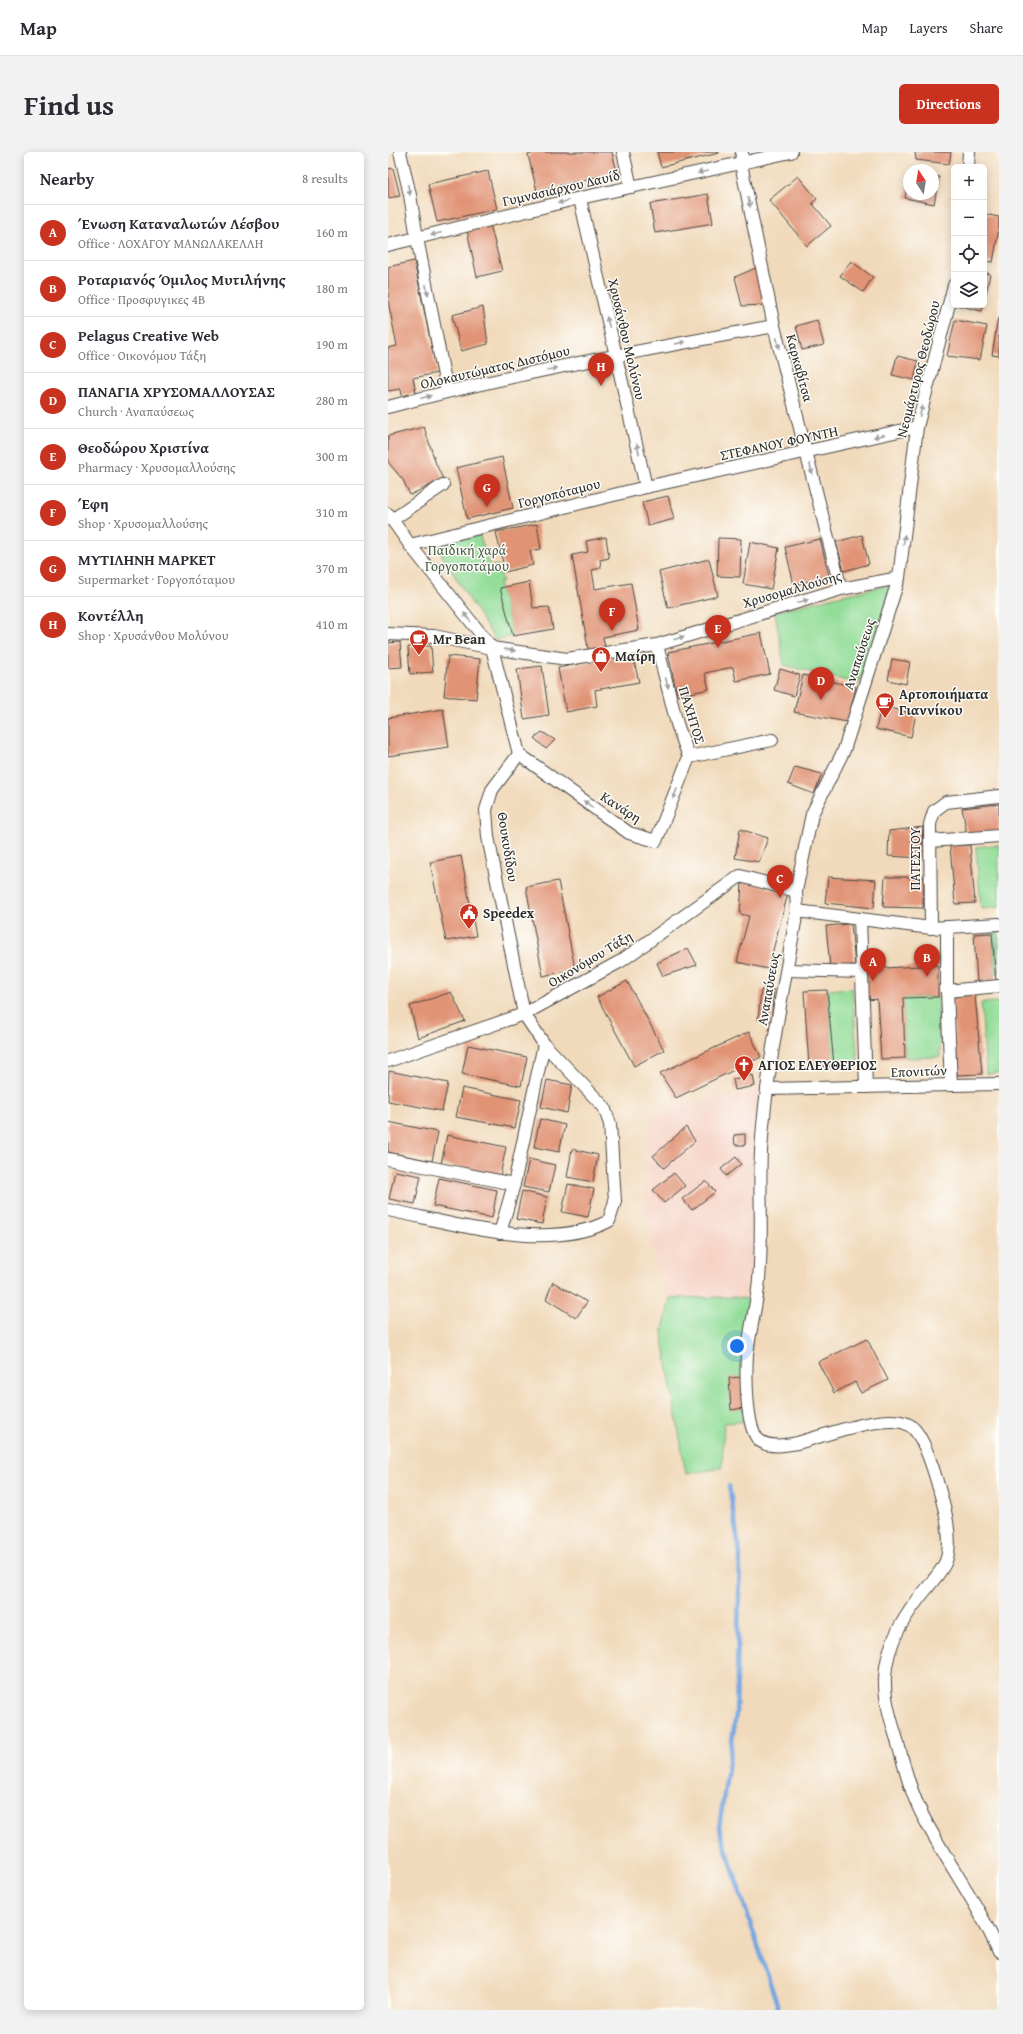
<!DOCTYPE html>
<html lang="en">
<head>
<meta charset="utf-8">
<style>
	body { margin:0; font-family:"Gentium Book Plus",serif; background:#f2f2f3; color:#2b2b33 }
	.controls { position:absolute; right:12px; top:12px; display:grid; overflow:hidden; border-radius:6px; box-shadow:0 2px 10px #0003 }
	.controls button { width:36px; height:36px; display:grid; place-items:center; padding:0; border:0; border-bottom:1px solid #e1e1e2; background:#fff; color:#2b2b33; font:20px sans-serif }
	.compass { position:absolute; left:515px; top:12px; width:36px; height:36px; border-radius:50%; background:#fff; box-shadow:0 2px 10px #0003; rotate:348deg }
	.you { position:absolute; left:349px; top:1194px; width:14px; height:14px; margin:-10px; border:3px solid #fff; border-radius:50%; background:#1a73e8; box-shadow:0 0 0 6px #1a73e833 }
	.badge { display:grid; place-items:center; width:26px; height:26px; border-radius:50%; background:#c8321e; color:#fff; font-size:13px; font-weight:700 }
	.pin { position:absolute; translate:-50% -33px; filter:drop-shadow(0 1px 2px #0008) }
	.pin::after { content:''; position:absolute; top:21px; width:14px; height:12px; background:inherit; clip-path:polygon(0 0,100% 0,50% 100%) }
	.list { margin:0; padding:0; list-style:none }
	h2 { display:flex; justify-content:space-between; align-items:center; height:52px; margin:0; padding:0 16px; font-size:17px }
	h2 small { font-size:13px; font-weight:400; color:#7c7c81 }
	.list li { display:grid; grid-template-columns:26px 1fr auto; gap:12px; align-items:center; box-sizing:border-box; height:56px; padding:0 16px; border-top:1px solid #e1e1e2 }
	.list b { display:block; font-size:15px; white-space:nowrap }
	.list p { margin:0; font-size:13px; white-space:nowrap; color:#7c7c81 }
	.list em { font-size:13px; font-style:normal; color:#7c7c81 }
	.icon { flex:none; width:22px; height:22px; fill:none; stroke:currentColor; stroke-width:2; stroke-linecap:round; stroke-linejoin:round }
	.map { position:relative; flex:none; width:611px; height:1858px; overflow:hidden; border-radius:6px }
	header { display:flex; align-items:center; gap:24px; box-sizing:border-box; height:56px; padding:0 20px; background:#fff; border-bottom:1px solid #e1e1e2 }
	header strong { font-size:19px }
	nav { display:flex; gap:22px; margin-inline-start:auto; font-size:14px }
	.intro { display:flex; align-items:center; justify-content:space-between; box-sizing:border-box; height:96px; padding:0 24px }
	h1 { margin:0; font-size:28px }
	.button { padding:10px 18px; border-radius:6px; background:#c8321e; color:#fff; font-size:14px; font-weight:700 }
	main { display:flex; gap:24px; padding:0 24px }
	aside { flex:1; background:#fff; border-radius:6px; box-shadow:0 2px 10px #0003 }
	.map>svg:first-child { display:block }
	.built { fill:#f6d2c4 }
	.green { fill:#93dd99; stroke:#5f8462 }
	.forest { fill:#76bc81; stroke:#507456 }
	.lines { fill:none; stroke-linecap:round; stroke-linejoin:round }
	.stream { stroke:#75a6e0; stroke-width:4.5 }
	.building { fill:#e19374 }
	.street-casing { stroke:#494541; stroke-width:14 }
	.street { stroke:#fff; stroke-width:12 }
	.oneway { fill:#a0a0a0 }
	.labels { text-anchor:middle; dominant-baseline:central; stroke-width:3; stroke-linejoin:round; paint-order:stroke }
	.street-label { font-size:14px; fill:#2b2b2b; stroke:#fdfcf7 }
	.park-label { font-size:14px; fill:#4a604c; stroke:#fdfcf7 }
	.poi-label { font-size:14px; font-weight:bold; fill:#2b2b2b; stroke:#fdfcf7; text-anchor:start }
</style>
</head>
<body>
<header>
<strong>Map</strong>
<nav><a>Map</a><a>Layers</a><a>Share</a></nav>
</header>
<div class="intro"><h1>Find us</h1><a class="button">Directions</a></div>
<main>
<aside>
<h2>Nearby<small>8 results</small></h2>
<ul class="list">
<li><span class="badge">A</span><div><b>Ένωση Καταναλωτών Λέσβου</b><p>Office · ΛΟΧΑΓΟΥ ΜΑΝΩΛΑΚΕΛΛΗ</p></div><em>160 m</em></li>
<li><span class="badge">B</span><div><b>Ροταριανός Όμιλος Μυτιλήνης</b><p>Office · Προσφυγικες 4Β</p></div><em>180 m</em></li>
<li><span class="badge">C</span><div><b>Pelagus Creative Web</b><p>Office · Οικονόμου Τάξη</p></div><em>190 m</em></li>
<li><span class="badge">D</span><div><b>ΠΑΝΑΓΙΑ ΧΡΥΣΟΜΑΛΛΟΥΣΑΣ</b><p>Church · Αναπαύσεως</p></div><em>280 m</em></li>
<li><span class="badge">E</span><div><b>Θεοδώρου Χριστίνα</b><p>Pharmacy · Χρυσομαλλούσης</p></div><em>300 m</em></li>
<li><span class="badge">F</span><div><b>Έφη</b><p>Shop · Χρυσομαλλούσης</p></div><em>310 m</em></li>
<li><span class="badge">G</span><div><b>ΜΥΤΙΛΗΝΗ ΜΑΡΚΕΤ</b><p>Supermarket · Γοργοπόταμου</p></div><em>370 m</em></li>
<li><span class="badge">H</span><div><b>Κοντέλλη</b><p>Shop · Χρυσάνθου Μολύνου</p></div><em>410 m</em></li>
</ul>
</aside>
<div class="map">
<svg width="611" height="1858" viewBox="0 0 611 1858">
	<rect width="100%" height="100%" fill="#fdfcf7"/>
	<filter id="ink" filterUnits="userSpaceOnUse"><feTurbulence type="fractalNoise" baseFrequency=".025" numOctaves="2"/><feDisplacementMap in="SourceGraphic" scale="8" xChannelSelector="R" yChannelSelector="G"/><feConvolveMatrix kernelMatrix="1 2 1 2 8 2 1 2 1" color-interpolation-filters="sRGB"/></filter>
	<filter id="wash" filterUnits="userSpaceOnUse"><feTurbulence type="fractalNoise" baseFrequency=".012" numOctaves="4" result="noise"/><feDisplacementMap in="SourceGraphic" scale="16" xChannelSelector="R" yChannelSelector="G"/><feGaussianBlur stdDeviation="0.9" result="paint"/><feColorMatrix in="noise" values="0 0 0 0 0 0 0 0 0 0 0 0 0 0 0 0 0 1.4 0 .05"/><feComposite in="paint" operator="in"/></filter>
	<g filter="url(#wash)">
		<rect width="100%" height="100%" fill="#f1dabb"/>
		<polygon class="built" points="379,937 364,1148 282,1146 269,1117 257,1060 260,971 290,953"/>
		<g class="green">
			<polygon points="91,381 102,415 110,413 115,430 111,431 125,484 107,488 53,402 59,390"/>
			<polygon points="505,433 471,532 396,513 387,460 455,443"/>
			<polygon points="611,693 611,755 593,757 588,695"/>
			<polygon points="464,836 470,912 446,914 439,838"/>
			<polygon points="550,845 552,905 517,906 515,846"/>
			<polygon points="611,850 611,921 598,922 593,851"/>
			<polygon points="346,1145 364,1148 362,1269 336,1271 334,1316 298,1322 274,1182 282,1146"/>
		</g>
		<polygon class="forest" points="611,780 611,821 607,822 604,781"/>
		<g class="lines">
			<polyline class="stream" points="341,1334 352,1402 348,1562 331,1676 391,1858"/>
		</g>
		<g id="blocks">
			<g class="building">
				<polygon points="148,0 224,0 229,20 149,39 140,3"/>
				<polygon points="269,0 331,0 331,1 273,15"/>
				<polygon points="527,0 563,0 561,12 528,8"/>
				<polygon points="5,16 12,44 0,46 0,17"/>
				<polygon points="100,19 109,57 49,70 40,32"/>
				<polygon points="410,24 429,47 424,51 443,74 419,94 381,48"/>
				<polygon points="545,24 551,25 546,52 517,46 520,28 521,42 545,42"/>
				<polygon points="320,42 325,71 267,81 262,52"/>
				<polygon points="596,62 611,65 611,77 605,110 596,109"/>
				<polygon points="102,72 114,119 89,125 79,78"/>
				<polygon points="26,109 49,221 25,226 28,241 14,244 13,237 0,239 0,196 9,194 0,149 0,115"/>
				<polygon points="463,109 485,125 475,140 452,124"/>
				<polygon points="370,115 377,153 354,154 347,125"/>
				<polygon points="596,121 602,122 597,146 596,146"/>
				<polygon points="568,153 595,153 594,159"/>
				<polygon points="95,155 100,192 73,199 64,163"/>
				<polygon points="610,166 611,166 611,204 604,203"/>
				<polygon points="429,168 436,193 414,198 408,174"/>
				<polygon points="567,168 599,174 592,208 559,204"/>
				<polygon points="509,204 530,209 526,228 504,223"/>
				<polygon points="36,275 48,312 55,327 22,343 15,328 0,310 0,284"/>
				<polygon points="114,305 125,356 79,367 68,316"/>
				<polygon points="280,344 286,367 260,374 254,350"/>
				<polygon points="149,372 153,397 142,399 145,413 117,420 108,380"/>
				<polygon points="474,383 481,412 456,419 448,390"/>
				<polygon points="218,385 221,406 212,408 213,416 204,418 207,437 243,431 251,478 215,485 218,500 201,502 184,403 200,400 198,389"/>
				<polygon points="330,386 353,387 352,425 329,424"/>
				<polygon points="432,387 441,424 406,433 397,395"/>
				<polygon points="362,390 391,396 383,437 355,432"/>
				<polygon points="321,407 330,444 280,456 271,420"/>
				<polygon points="141,430 145,456 161,455 165,477 125,484 112,436"/>
				<polygon points="373,481 382,522 348,529 345,515 317,521 321,537 289,544 280,500"/>
				<polygon points="12,490 14,515 0,516 0,491"/>
				<polygon points="43,494 45,520 22,522 20,495"/>
				<polygon points="244,501 251,530 207,538 209,554 178,560 170,516"/>
				<polygon points="60,504 92,507 88,547 56,544"/>
				<polygon points="504,507 522,510 518,532 500,528"/>
				<polygon points="154,514 161,563 136,567 129,517"/>
				<polygon points="392,517 412,523 406,544 386,538"/>
				<polygon points="415,523 468,535 459,570 406,560"/>
				<polygon points="493,554 528,562 523,585 488,577"/>
				<polygon points="55,557 61,595 0,604 0,566"/>
				<polygon points="154,580 167,588 158,597 146,586"/>
				<polygon points="407,615 434,622 426,642 400,632"/>
				<polygon points="611,652 611,679 579,682 574,656"/>
				<polygon points="535,675 533,706 500,704 501,679"/>
				<polygon points="352,677 380,686 371,710 347,706"/>
				<polygon points="582,693 587,751 567,752 562,694"/>
				<polygon points="73,704 88,784 58,789 42,710"/>
				<polygon points="440,725 488,728 486,756 437,751"/>
				<polygon points="497,725 536,725 535,756 495,755"/>
				<polygon points="170,729 187,817 155,824 138,735"/>
				<polygon points="354,729 400,741 380,817 349,810 361,764 352,762"/>
				<polygon points="463,772 467,813 442,815 438,774"/>
				<polygon points="604,781 608,829 589,830 586,782"/>
				<polygon points="300,796 309,813 275,824 269,811"/>
				<polygon points="550,813 550,845 515,846 517,906 493,907 489,847 479,848 478,817"/>
				<polygon points="239,829 276,898 246,914 209,845"/>
				<polygon points="373,838 386,838 383,869 370,868"/>
				<polygon points="439,838 446,914 421,915 416,839"/>
				<polygon points="63,840 77,869 30,886 22,854"/>
				<polygon points="587,843 594,922 569,923 564,845"/>
				<polygon points="361,880 373,905 288,946 272,921"/>
				<polygon points="80,893 139,905 133,934 74,922"/>
				<polygon points="1,919 60,931 54,959 0,949"/>
				<polygon points="365,923 367,934 347,938 345,927"/>
				<polygon points="159,928 184,933 179,961 153,955"/>
				<polygon points="74,936 133,948 127,976 68,965"/>
				<polygon points="152,967 177,973 171,1000 146,995"/>
				<polygon points="0,970 50,980 44,1009 0,1000"/>
				<polygon points="298,975 307,989 276,1016 265,1004"/>
				<polygon points="357,982 357,993 347,993 346,983"/>
				<polygon points="59,983 118,995 112,1024 53,1012"/>
				<polygon points="184,997 210,1003 205,1030 179,1025"/>
				<polygon points="348,1005 353,1012 338,1024 333,1017"/>
				<polygon points="141,1007 167,1013 161,1040 135,1035"/>
				<polygon points="7,1019 33,1024 27,1052 1,1047"/>
				<polygon points="286,1021 297,1034 276,1051 265,1038"/>
				<polygon points="51,1026 109,1038 104,1066 45,1054"/>
				<polygon points="318,1029 327,1040 304,1058 294,1047"/>
				<polygon points="180,1032 206,1037 200,1065 174,1060"/>
				<polygon points="134,1039 159,1045 154,1072 128,1067"/>
				<polygon points="165,1130 199,1150 188,1166 158,1147"/>
				<polygon points="479,1187 500,1228 473,1241 467,1230 446,1241 430,1210"/>
				<polygon points="354,1225 355,1256 343,1258 341,1226"/>
			</g>
		</g>
	</g>
	<g filter="url(#ink)">
		<use href="#blocks" fill-opacity="0" stroke="#494541" stroke-width="1"/>
		<g class="lines">
			<defs>
				<g id="street">
					<polyline points="12,0 22,43 29,86 59,239"/>
					<polyline points="235,0 243,35"/>
					<polyline points="354,0 353,12 386,174 453,437"/>
					<polyline points="580,15 581,0"/>
					<polyline points="192,47 258,335"/>
					<polyline points="0,93 183,48 403,0"/>
					<path d="M566,133l-37,142 -18,151 -55,172 -32,64 -16,77 1,20c-14,80 -31,160 -36,240 -2,43 2,86 -2,128 -2,25 -9,50 -12,75 -1,18 -2,76 13,87 10,7 26,4 37,2 25,-6 97,-35 116,-15 14,13 27,63 32,83 3,14 6,36 1,50 -4,10 -12,18 -18,26 -22,26 -42,56 -43,91 -1,21 6,42 12,62 7,26 14,54 27,78 24,46 55,87 75,134"/>
					<path d="M0,255c127,-34 257,-57 386,-81"/>
					<polyline points="0,362 22,393 104,496 131,602 104,638 98,658 100,685 136,862 156,892"/>
					<polyline points="4,368 55,333"/>
					<polyline points="22,393 258,335 529,275"/>
					<polyline points="0,482 46,484 104,496 179,507 269,493 453,437 511,426"/>
					<polyline points="269,493 289,572 301,605"/>
					<polyline points="131,602 241,681 268,689 301,605"/>
					<polyline points="301,605 384,588"/>
					<polyline points="542,689 611,684"/>
					<polyline points="409,759 543,776 611,772"/>
					<polyline points="472,767 478,935"/>
					<polyline points="559,775 559,839 563,933"/>
					<polyline points="543,776 542,672 546,659 558,650 611,644"/>
					<polyline points="399,818 474,820"/>
					<polyline points="559,839 611,834"/>
					<polyline points="0,909 136,862 233,809 352,724 408,739"/>
					<polyline points="379,937 611,932"/>
					<path d="M0,1007l126,25 30,-140 60,63 6,17 5,77 -6,20c-62,32 -155,2 -221,-11"/>
					<polyline points="112,1081 126,1032"/>
				</g>
			</defs>
			<use href="#street" class="street-casing"/>
			<use href="#street" class="street"/>
		</g>
		<defs><path id="oneway-solid" d="M-6-.8H1V-3.2L6.5 0L1 3.2V.8H-6Z"/></defs>
		<g class="oneway">
			<use href="#oneway-solid" transform="translate(315 20) rotate(168)"/>
			<use href="#oneway-solid" transform="translate(21 38) rotate(77)"/>
			<use href="#oneway-solid" transform="translate(175 50) rotate(166)"/>
			<use href="#oneway-solid" transform="translate(361 50) rotate(78)"/>
			<use href="#oneway-solid" transform="translate(48 82) rotate(166)"/>
			<use href="#oneway-solid" transform="translate(39 138) rotate(79)"/>
			<use href="#oneway-solid" transform="translate(220 170) rotate(-103)"/>
			<use href="#oneway-solid" transform="translate(292 191) rotate(-11)"/>
			<use href="#oneway-solid" transform="translate(390 191) rotate(75)"/>
			<use href="#oneway-solid" transform="translate(164 217) rotate(-12)"/>
			<use href="#oneway-solid" transform="translate(38 245) rotate(-15)"/>
			<use href="#oneway-solid" transform="translate(533 259) rotate(-75)"/>
			<use href="#oneway-solid" transform="translate(491 284) rotate(167)"/>
			<use href="#oneway-solid" transform="translate(250 297) rotate(-103)"/>
			<use href="#oneway-solid" transform="translate(423 317) rotate(76)"/>
			<use href="#oneway-solid" transform="translate(516 388) rotate(-83)"/>
			<use href="#oneway-solid" transform="translate(415 449) rotate(-17)"/>
			<use href="#oneway-solid" transform="translate(79 465) rotate(-129)"/>
			<use href="#oneway-solid" transform="translate(291 486) rotate(-17)"/>
			<use href="#oneway-solid" transform="translate(122 498) rotate(8)"/>
			<use href="#oneway-solid" transform="translate(279 531) rotate(75)"/>
			<use href="#oneway-solid" transform="translate(287 642) rotate(111)"/>
			<use href="#oneway-solid" transform="translate(200 652) rotate(-144)"/>
		</g>
	</g>
	<defs>
		<symbol id="cafe-pin" viewBox="-11 -11 22 30"><path d="M0 17L-7.5 6A9.5 9.5 0 1 1 7.5 6Z" fill="#c8321e" stroke="#fdfcf7"/><path d="M-5.5-4.5H6V0H3Q3 3.5 0 3.5H-2.5Q-5.5 3.5-5.5 0ZM3-3.2v2h1.7v-2ZM-6 4.5H4V6H-6Z" fill="#fff"/></symbol>
		<symbol id="shop-pin" viewBox="-11 -11 22 30"><path d="M0 17L-7.5 6A9.5 9.5 0 1 1 7.5 6Z" fill="#c8321e" stroke="#fdfcf7"/><path d="M-5-2.5h2.3a2.7 3.5 0 0 1 5.4 0H5L5.5 6h-11ZM-1.5-2.5h3a1.5 2.3 0 0 0-3 0Z" fill="#fff"/></symbol>
		<symbol id="civic-pin" viewBox="-11 -11 22 30"><path d="M0 17L-7.5 6A9.5 9.5 0 1 1 7.5 6Z" fill="#c8321e" stroke="#fdfcf7"/><path d="M-.6-6.5H3V-4.5H.6V-3L4-1V1h2V6H-6V1h2V-1L-.6-3ZM-1.2 2.5V6h2.4V2.5Z" fill="#fff"/></symbol>
		<symbol id="church-pin" viewBox="-11 -11 22 30"><path d="M0 17L-7.5 6A9.5 9.5 0 1 1 7.5 6Z" fill="#c8321e" stroke="#fdfcf7"/><path d="M-1.2-6h2.4v3.5h3.3v2.4h-3.3V6h-2.4V-.1h-3.3v-2.4h3.3Z" fill="#fff"/></symbol>
	</defs>
	<g fill-rule="evenodd">
		<use href="#cafe-pin" x="20" y="476" width="22" height="30"/>
		<use href="#shop-pin" x="202" y="493" width="22" height="30"/>
		<use href="#cafe-pin" x="486" y="539" width="22" height="30"/>
		<use href="#civic-pin" x="70" y="750" width="22" height="30"/>
		<use href="#church-pin" x="345" y="902" width="22" height="30"/>
	</g>
	<g class="labels">
		<g class="street-label">
			<text transform="translate(173 36) rotate(-13)">Γυμνασιάρχου Δαυίδ</text>
			<text transform="translate(239 187) rotate(77)">Χρυσάνθου Μολύνου</text>
			<text transform="translate(107 215) rotate(-13)">Ολοκαυτώματος Διστόμου</text>
			<text transform="translate(412 216) rotate(75)">Καρκαβίτσα</text>
			<text transform="translate(530 217) rotate(-76)">Νεομάρτυρος Θεοδώρου</text>
			<text transform="translate(391 291) rotate(-12)">ΣΤΕΦΑΝΟΥ ΦΟΥΝΤΗ</text>
			<text transform="translate(171 341) rotate(-14)">Γοργοπόταμου</text>
			<text transform="translate(404 437) rotate(-16)">Χρυσομαλλούσης</text>
			<text transform="translate(471 502) rotate(-72)">Αναπαύσεως</text>
			<text transform="translate(304 563) rotate(73)">ΠΑΧΗΤΟΣ</text>
			<text transform="translate(233 655) rotate(33)">Κανάρη</text>
			<text transform="translate(120 695) rotate(81)">Θουκυδίδου</text>
			<text transform="translate(527 707) rotate(-90)">ΠΑΤΕΣΤΟΥ</text>
			<text transform="translate(202 807) rotate(-31)">Οικονόμου Τάξη</text>
			<text transform="translate(380 837) rotate(-80)">Αναπαύσεως</text>
			<text transform="translate(531 919) rotate(-2)">Επονιτών</text>
		</g>
		<g class="park-label">
			<text x="79" y="398">Παιδική χαρά<tspan x="79" dy="16">Γοργοποτάμου</tspan></text>
		</g>
		<g class="poi-label">
			<text x="45" y="487">Mr Bean</text>
			<text x="227" y="504">Μαίρη</text>
			<text x="511" y="542">Αρτοποιήματα<tspan x="511" dy="16">Γιαννίκου</tspan></text>
			<text x="95" y="761">Speedex</text>
			<text x="370" y="913">ΑΓΙΟΣ ΕΛΕΥΘΕΡΙΟΣ</text>
		</g>
	</g>
</svg>
<div class="controls">
<button>+</button>
<button>−</button>
<button><svg class="icon" aria-label="locate" viewBox="0 0 24 24"><circle cx="12" cy="12" r="6"/><path d="M12 2v4M12 18v4M2 12h4M18 12h4"/></svg></button>
<button><svg class="icon" aria-label="layers" viewBox="0 0 24 24"><path d="M12 4l9 5-9 5-9-5zM3 14l9 5 9-5"/></svg></button>
</div>
<svg class="compass" viewBox="-18 -18 36 36"><path d="M0-13l5 13h-10z" fill="#e53935"/><path d="M0 13l5-13h-10z" fill="#7c7c81"/></svg>
<div class="you"></div>
<div class="pin badge" style="left:485px;top:829px">A</div>
<div class="pin badge" style="left:539px;top:825px">B</div>
<div class="pin badge" style="left:392px;top:746px">C</div>
<div class="pin badge" style="left:433px;top:548px">D</div>
<div class="pin badge" style="left:330px;top:496px">E</div>
<div class="pin badge" style="left:224px;top:479px">F</div>
<div class="pin badge" style="left:99px;top:355px">G</div>
<div class="pin badge" style="left:213px;top:234px">H</div>
</div>
</main>
</body>
</html>
